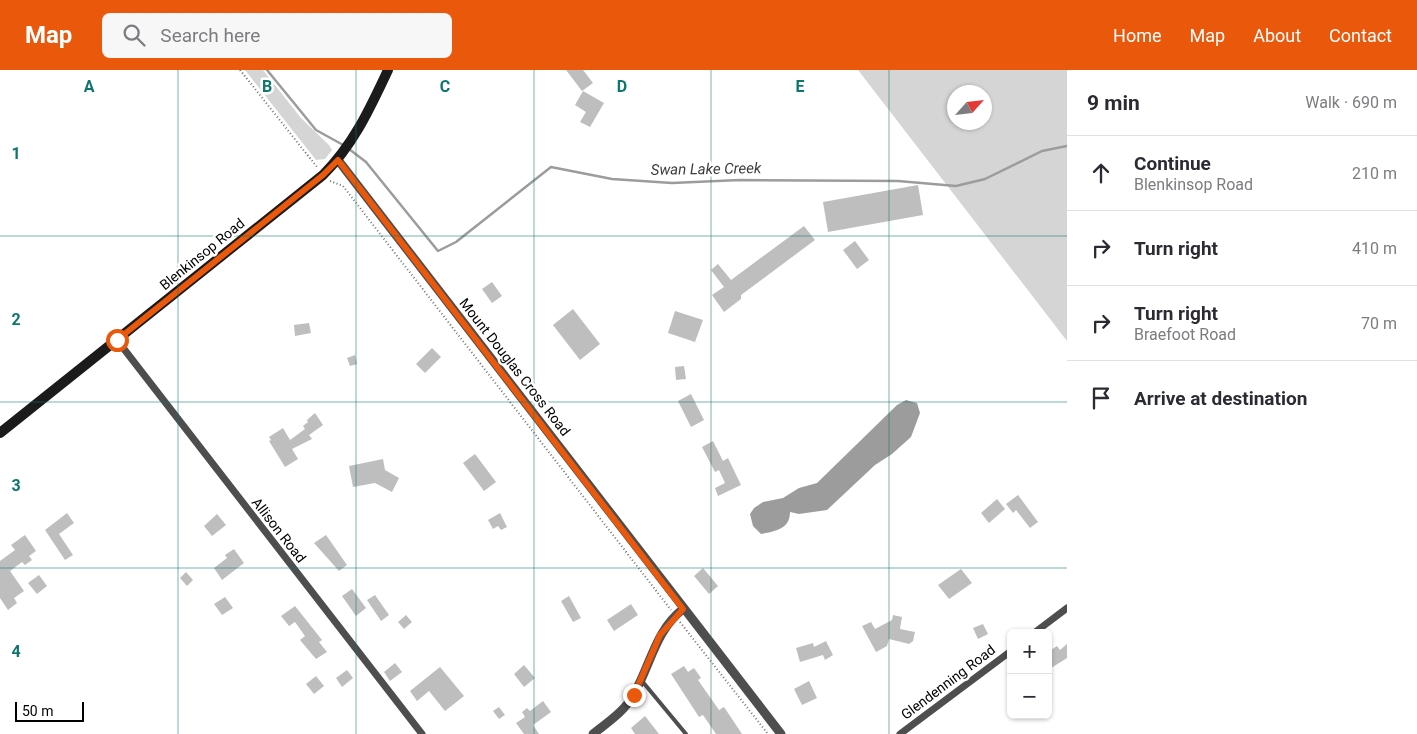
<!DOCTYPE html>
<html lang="en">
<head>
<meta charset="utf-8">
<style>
	body { margin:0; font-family:Roboto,sans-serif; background:#f7f7f7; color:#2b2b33 }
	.controls { position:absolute; right:15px; bottom:15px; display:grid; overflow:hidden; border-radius:8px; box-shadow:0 1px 4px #0004 }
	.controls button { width:45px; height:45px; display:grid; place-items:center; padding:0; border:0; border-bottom:1px solid #e1e1e2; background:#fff; color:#2b2b33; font:25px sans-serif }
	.compass { position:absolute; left:947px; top:15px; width:45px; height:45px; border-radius:50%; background:#fff; box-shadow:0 1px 4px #0004; rotate:63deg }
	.scale { position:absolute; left:15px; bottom:12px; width:69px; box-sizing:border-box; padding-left:5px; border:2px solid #000; border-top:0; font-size:14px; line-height:18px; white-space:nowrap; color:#000; -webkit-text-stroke:4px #fff; paint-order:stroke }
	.stop { position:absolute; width:15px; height:15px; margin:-11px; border:4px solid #ea580c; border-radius:50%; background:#fff }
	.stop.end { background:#ea580c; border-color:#fff; box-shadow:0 1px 5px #0008 }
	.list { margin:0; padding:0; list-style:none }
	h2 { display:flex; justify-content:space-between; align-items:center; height:65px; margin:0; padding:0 20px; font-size:21px }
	h2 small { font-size:16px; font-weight:400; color:#7c7c81 }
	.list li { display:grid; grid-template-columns:32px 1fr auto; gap:15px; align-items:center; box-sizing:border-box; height:75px; padding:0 20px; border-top:1px solid #e1e1e2 }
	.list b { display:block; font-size:19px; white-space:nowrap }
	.list p { margin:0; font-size:16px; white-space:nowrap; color:#7c7c81 }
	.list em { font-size:16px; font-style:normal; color:#7c7c81 }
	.icon { flex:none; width:28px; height:28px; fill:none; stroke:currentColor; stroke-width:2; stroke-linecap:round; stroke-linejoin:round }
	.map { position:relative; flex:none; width:1067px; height:664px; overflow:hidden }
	header { display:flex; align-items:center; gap:30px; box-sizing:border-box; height:70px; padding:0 25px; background:#ea580c; color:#fff }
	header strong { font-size:24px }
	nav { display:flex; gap:28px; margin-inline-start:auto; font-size:18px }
	.search { width:350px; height:45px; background:#f7f7f7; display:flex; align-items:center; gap:12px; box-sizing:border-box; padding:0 18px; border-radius:8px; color:#7c7c81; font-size:19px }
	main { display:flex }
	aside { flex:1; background:#fff }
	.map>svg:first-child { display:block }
	.green { fill:#d5d5d5; fill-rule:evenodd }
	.water { fill:#9c9c9c }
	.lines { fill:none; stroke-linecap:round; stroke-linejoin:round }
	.stream { stroke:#9c9c9c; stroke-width:2.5 }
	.building { fill:#bebebe }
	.path { stroke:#707070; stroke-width:2; stroke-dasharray:1 2.5; stroke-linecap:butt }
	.service { stroke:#4e4e4e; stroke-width:4 }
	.minor { stroke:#4e4e4e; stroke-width:7 }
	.tertiary { stroke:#4e4e4e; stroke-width:9 }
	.secondary { stroke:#1b1b1b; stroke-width:10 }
	.route { stroke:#ea580c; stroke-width:6 }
	.grid { fill:none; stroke:#0f766e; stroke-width:1; stroke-opacity:0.55 }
	.labels { text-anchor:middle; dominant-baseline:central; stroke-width:5; stroke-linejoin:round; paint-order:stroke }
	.street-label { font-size:14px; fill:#000; stroke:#fff }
	.water-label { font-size:15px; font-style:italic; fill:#3d3d3d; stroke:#fff }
	.grid-label { font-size:16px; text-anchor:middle; font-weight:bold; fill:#0f766e; stroke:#fff; stroke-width:5; stroke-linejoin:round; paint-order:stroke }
</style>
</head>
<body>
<header>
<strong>Map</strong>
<div class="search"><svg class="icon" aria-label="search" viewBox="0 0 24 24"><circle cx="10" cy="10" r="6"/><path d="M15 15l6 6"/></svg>Search here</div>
<nav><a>Home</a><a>Map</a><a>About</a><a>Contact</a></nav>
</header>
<main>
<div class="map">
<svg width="1067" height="664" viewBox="0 0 1067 664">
	<rect width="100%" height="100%" fill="#fff"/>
	<g class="green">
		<polygon points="245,0 263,0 301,48 329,75 332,80 325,89 316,90"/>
		<path d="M858,0h209v271zM984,22v30h-30v-30z"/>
	</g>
	<path class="water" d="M906,330l11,3 3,10 -9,24 -19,17 -17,11 -48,45 -28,4 -9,-2c0,17 -14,19 -29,22l-8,-8 -3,-12 4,-6 9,-6 20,-4 16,-10 18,-5 80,-78z"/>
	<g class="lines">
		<g class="stream">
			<polyline points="267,0 316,60 345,76"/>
			<polyline points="349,79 366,92 438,181 456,172 551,97 612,109 672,113 740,110 898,111 956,116 985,109 1042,81 1067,76"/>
		</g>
	</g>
	<g class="building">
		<polygon points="566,0 583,0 593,13 582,21"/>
		<polygon points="583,21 604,33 590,57 580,52 586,42 575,35"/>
		<polygon points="918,115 923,145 828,162 823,132"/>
		<polygon points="804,156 815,170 741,225 741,229 724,242 712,225 724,217 711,200 718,194 731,210"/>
		<polygon points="855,171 869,190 857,199 843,180"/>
		<polygon points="492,212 502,226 492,233 482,219"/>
		<polygon points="573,239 600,274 580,290 553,255"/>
		<polygon points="675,241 703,250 695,272 668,263"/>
		<polygon points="309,253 311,263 295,266 294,255"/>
		<polygon points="432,278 441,287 425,303 416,294"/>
		<polygon points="355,285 357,294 350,296 347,288"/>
		<polygon points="684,296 686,309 676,310 675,297"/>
		<polygon points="691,324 704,350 691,357 678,331"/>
		<polygon points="315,343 323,355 309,365 312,369 292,379 298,389 285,397 269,371 271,370 269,367 283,358 290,370 305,359 303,356 308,352 307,350"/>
		<polygon points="713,371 723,391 728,388 741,415 718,426 715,418 725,413 719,400 715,402 702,377"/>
		<polygon points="475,384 496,412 484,421 463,393"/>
		<polygon points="383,389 385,400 399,408 392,422 375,413 353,417 349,396"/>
		<polygon points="1018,425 1038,452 1030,458 1016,440 1013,443 1006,434"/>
		<polygon points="997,429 1005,439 989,453 981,443"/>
		<polygon points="67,443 74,453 59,464 73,485 65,490 45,460"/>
		<polygon points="500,443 507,457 501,460 498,456 493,459 488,450"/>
		<polygon points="217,444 226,455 212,466 204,456"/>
		<polygon points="25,465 36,481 29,486 32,490 25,495 22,492 10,501 24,521 14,528 17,533 8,540 0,528 0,491 15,480 11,475"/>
		<polygon points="326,465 347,495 339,501 314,473"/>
		<polygon points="234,479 244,493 222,510 214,498 227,488 225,485"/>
		<polygon points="703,498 718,516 709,524 694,506"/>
		<polygon points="961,499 972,513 949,529 938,515"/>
		<polygon points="186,502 193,510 187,516 180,508"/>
		<polygon points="39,505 47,516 37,524 28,513"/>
		<polygon points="352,519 366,538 356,546 342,526"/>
		<polygon points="375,525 389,545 381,551 367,530"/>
		<polygon points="569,526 581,548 573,552 561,531"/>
		<polygon points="225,527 233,538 222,545 214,534"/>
		<polygon points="631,534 638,545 614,561 607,550"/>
		<polygon points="295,536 322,570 319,572 327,582 316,589 300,570 305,566 295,552 289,556 281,546"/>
		<polygon points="406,545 412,552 404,559 398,552"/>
		<polygon points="893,545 902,547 900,559 915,562 913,571 909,574 889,569 887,576 876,582 862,556 871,552 875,559 892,550"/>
		<polygon points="983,554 988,564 978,569 973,558"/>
		<polygon points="826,571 833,585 825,590 823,585 800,592 796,578 813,573 814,577"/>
		<polygon points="1067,574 1067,588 1048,600 1048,582 1057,576 1060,580"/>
		<polygon points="395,593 402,602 390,611 384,602"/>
		<polygon points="524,595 535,608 524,617 514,604"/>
		<polygon points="684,596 688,602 694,598 701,608 698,610 719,640 724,637 742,664 716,664 703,645 699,647 671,604"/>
		<polygon points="440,597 464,626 445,641 429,621 417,631 410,621"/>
		<polygon points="347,600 353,608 342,617 336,608"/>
		<polygon points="316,606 324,616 314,624 306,614"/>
		<polygon points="809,611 817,628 802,635 794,619"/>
		<polygon points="543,631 551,642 533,655 539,664 524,664 516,653 525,647 522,642 527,638 530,641"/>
		<polygon points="499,637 505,645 499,649 493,641"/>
		<polygon points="645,646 659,664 635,664 631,658"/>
	</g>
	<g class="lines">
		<g class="path">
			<polyline points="240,0 317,97"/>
			<polyline points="330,111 343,116 671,540"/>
			<polyline points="680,552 768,664"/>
		</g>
		<polyline class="service" points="642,611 686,664"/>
		<g class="minor">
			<polyline points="117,270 422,664"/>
			<polyline points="1034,563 1067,538"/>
			<polyline points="900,664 1011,581"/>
		</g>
		<g class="tertiary">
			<polyline points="338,90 781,664"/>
			<path d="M593,664c15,-12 32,-23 41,-40 17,-30 21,-63 49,-85"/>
		</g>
		<path class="secondary" d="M0,363l323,-258c31,-31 47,-67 65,-105"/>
	</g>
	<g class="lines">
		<polyline class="route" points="117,270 323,105 338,90 683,539 660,565 634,625"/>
	</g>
	<path class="grid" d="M178,0v664M356,0v664M534,0v664M711,0v664M889,0v664M0,166h1067M0,332h1067M0,498h1067"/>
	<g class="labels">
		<g class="street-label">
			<text transform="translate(202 184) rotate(-39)">Blenkinsop Road</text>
			<text transform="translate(515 297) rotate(52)">Mount Douglas Cross Road</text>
			<text transform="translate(279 460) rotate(52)">Allison Road</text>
			<text transform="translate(948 612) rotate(-37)">Glendenning Road</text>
		</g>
		<g class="water-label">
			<text transform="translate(706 99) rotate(-1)">Swan Lake Creek</text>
		</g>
	</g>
	<g class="grid-label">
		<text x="89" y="22">A</text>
		<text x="267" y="22">B</text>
		<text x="445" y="22">C</text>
		<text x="622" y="22">D</text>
		<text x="800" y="22">E</text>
		<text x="16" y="89">1</text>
		<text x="16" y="255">2</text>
		<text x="16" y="421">3</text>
		<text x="16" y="587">4</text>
	</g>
</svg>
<div class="controls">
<button>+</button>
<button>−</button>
</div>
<svg class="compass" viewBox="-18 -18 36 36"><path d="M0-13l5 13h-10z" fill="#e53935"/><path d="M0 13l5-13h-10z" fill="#7c7c81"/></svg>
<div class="scale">50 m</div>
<div class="stop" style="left:117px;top:270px"></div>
<div class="stop end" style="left:634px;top:625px"></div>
</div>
<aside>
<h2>9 min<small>Walk · 690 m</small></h2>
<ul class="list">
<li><svg class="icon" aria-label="ahead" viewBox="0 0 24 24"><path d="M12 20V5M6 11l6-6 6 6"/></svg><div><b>Continue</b><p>Blenkinsop Road</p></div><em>210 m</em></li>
<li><svg class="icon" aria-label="right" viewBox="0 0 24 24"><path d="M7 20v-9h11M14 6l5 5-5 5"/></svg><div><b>Turn right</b></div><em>410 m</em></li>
<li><svg class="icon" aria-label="right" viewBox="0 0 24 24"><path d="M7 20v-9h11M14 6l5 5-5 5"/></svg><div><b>Turn right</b><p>Braefoot Road</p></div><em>70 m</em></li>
<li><svg class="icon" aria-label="arrive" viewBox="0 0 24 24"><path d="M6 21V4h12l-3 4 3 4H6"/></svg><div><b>Arrive at destination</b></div></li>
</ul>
</aside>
</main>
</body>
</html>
